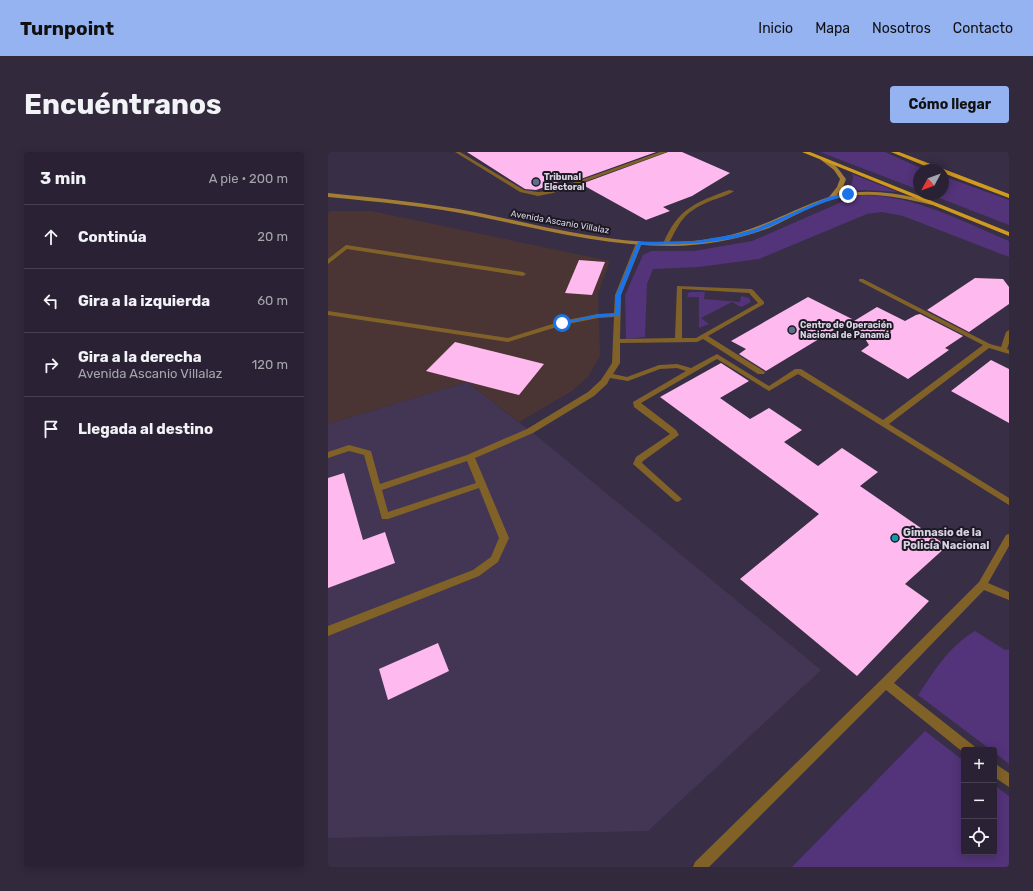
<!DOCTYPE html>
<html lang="es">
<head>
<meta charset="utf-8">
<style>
	body { margin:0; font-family:Rubik,sans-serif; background:#322a3c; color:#f1f3f6 }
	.controls { position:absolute; right:12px; bottom:12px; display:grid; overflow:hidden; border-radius:4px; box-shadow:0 2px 10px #0003 }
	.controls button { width:36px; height:36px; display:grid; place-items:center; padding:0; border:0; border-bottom:1px solid #463f4f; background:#2a2234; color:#f1f3f6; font:20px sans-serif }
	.compass { position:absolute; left:585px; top:12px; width:36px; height:36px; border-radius:50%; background:#2a2234; box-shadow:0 2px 10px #0003; rotate:229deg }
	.stop { position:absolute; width:12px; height:12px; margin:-9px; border:3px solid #1a73e8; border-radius:50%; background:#fff }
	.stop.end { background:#1a73e8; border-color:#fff; box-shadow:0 1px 4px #0008 }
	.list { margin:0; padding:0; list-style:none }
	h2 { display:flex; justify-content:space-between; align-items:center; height:52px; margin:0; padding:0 16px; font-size:17px }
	h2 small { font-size:13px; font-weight:400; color:#a5a4ac }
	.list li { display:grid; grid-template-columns:26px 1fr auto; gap:12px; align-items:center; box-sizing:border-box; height:64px; padding:0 16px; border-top:1px solid #463f4f }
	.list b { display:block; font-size:15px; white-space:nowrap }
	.list p { margin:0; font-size:13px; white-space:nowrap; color:#a5a4ac }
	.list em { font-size:13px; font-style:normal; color:#a5a4ac }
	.icon { flex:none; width:22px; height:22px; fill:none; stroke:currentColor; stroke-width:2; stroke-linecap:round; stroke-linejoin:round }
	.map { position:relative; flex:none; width:681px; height:715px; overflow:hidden; border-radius:4px }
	header { display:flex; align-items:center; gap:24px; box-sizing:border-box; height:56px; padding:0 20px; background:#95b2f1; color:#111 }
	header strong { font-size:19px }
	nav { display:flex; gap:22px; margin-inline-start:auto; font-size:14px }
	.intro { display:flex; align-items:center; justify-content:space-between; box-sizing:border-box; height:96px; padding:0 24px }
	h1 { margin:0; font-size:28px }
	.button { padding:10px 18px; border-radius:4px; background:#95b2f1; color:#111; font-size:14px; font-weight:700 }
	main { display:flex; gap:24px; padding:0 24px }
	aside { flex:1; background:#2a2234; border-radius:4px; box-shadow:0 2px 10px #0003 }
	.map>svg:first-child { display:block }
	.built { fill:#423654 }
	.industrial { fill:#4a3534 }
	.green { fill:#533379 }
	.building { fill:#febaee }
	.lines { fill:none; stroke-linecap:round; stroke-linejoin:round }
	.service { fill:#806228; fill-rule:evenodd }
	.secondary { fill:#a37d33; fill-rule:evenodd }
	.trunk { fill:#d09a1e; fill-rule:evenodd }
	.route { fill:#1a73e8 }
	.service-dot { fill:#5c6f8a; stroke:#1d1924; stroke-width:1.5 }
	.culture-dot { fill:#0f9aa8; stroke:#1d1924; stroke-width:1.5 }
	.labels { text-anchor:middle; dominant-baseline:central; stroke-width:4; stroke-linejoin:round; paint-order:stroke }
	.far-poi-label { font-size:9px; font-weight:bold; fill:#d9d4e3; stroke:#1d1924; text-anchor:start }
	.far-street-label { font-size:9px; fill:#d9d4e3; stroke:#1d1924 }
	.poi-label { font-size:11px; font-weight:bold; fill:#d9d4e3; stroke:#1d1924; text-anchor:start }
</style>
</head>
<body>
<header>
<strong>Turnpoint</strong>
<nav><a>Inicio</a><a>Mapa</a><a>Nosotros</a><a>Contacto</a></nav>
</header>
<div class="intro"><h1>Encuéntranos</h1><a class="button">Cómo llegar</a></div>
<main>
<aside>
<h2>3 min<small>A pie · 200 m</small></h2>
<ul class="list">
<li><svg class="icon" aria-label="ahead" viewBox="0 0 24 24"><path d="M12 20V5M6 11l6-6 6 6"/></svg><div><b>Continúa</b></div><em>20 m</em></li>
<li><svg class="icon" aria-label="left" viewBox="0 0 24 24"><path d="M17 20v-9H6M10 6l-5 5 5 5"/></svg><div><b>Gira a la izquierda</b></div><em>60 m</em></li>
<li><svg class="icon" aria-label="right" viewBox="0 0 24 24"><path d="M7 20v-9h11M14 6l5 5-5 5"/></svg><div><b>Gira a la derecha</b><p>Avenida Ascanio Villalaz</p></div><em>120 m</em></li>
<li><svg class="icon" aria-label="arrive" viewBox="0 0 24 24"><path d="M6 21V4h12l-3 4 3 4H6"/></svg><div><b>Llegada al destino</b></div></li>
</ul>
</aside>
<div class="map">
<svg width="681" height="715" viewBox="0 0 681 715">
	<rect width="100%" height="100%" fill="#382e46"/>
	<polygon class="built" points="139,230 215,289 493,518 320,679 0,686 0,272"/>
	<polygon class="industrial" points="2,59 43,59 282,109 270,141 272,204 260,225 244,239 191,270 139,230 0,272 0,61"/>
	<g class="green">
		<polygon points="492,0 557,0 597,18 591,18 591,38"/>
		<polygon points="524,22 570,40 535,38 511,42 523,35 525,25"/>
		<polygon points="615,24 681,48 681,73 601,42 615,42"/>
		<path d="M536,43c52,1 98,26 145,46v16l-106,-41 -21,-4 -15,2 -108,45 -60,8 -46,2 -6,15 -2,53 -19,2 -1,-44 18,-40 8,-4h43l58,-10 101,-44z"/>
		<polygon points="363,140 377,140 376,147 412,150 413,144 421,146 423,150 413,155 404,150 373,166 381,172 371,176 371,145 359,145 360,141"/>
		<path d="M647,479l30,19 4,-1v115l-15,-12v-2h-3l-73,-55c18,-26 29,-47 57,-64z"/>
		<polygon points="597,579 636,609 636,700 666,700 666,633 681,644 681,715 464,715"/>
	</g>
	<g class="building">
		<polygon points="139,0 328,0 247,29 242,26 208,38 197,37"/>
		<polygon points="340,0 354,0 402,21 364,44 335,55 342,59 318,68 253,32"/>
		<polygon points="251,108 277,110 264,143 237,141"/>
		<polygon points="647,126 675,127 681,135 681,152 641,180 599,158"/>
		<polygon points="480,145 524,167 438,219 411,202 418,197 403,189"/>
		<polygon points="549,155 577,169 588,163 592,162 635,184 617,196 621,198 580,227 533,199 541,193 526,169"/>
		<polygon points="127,190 216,212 191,243 98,219"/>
		<polygon points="663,208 681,217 681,271 623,239"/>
		<polygon points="393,211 421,229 392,246 422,267 441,256 474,278 456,290 490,314 514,296 550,320 532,334 619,394 577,432 601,449 529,524 412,427 491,362 332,245"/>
		<polygon points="16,321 35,388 57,380 67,411 0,436 0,326"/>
		<polygon points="110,491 121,519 60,548 51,517"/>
	</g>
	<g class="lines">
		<g class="service">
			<polygon points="127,0 132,0 196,38 210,40 222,39 332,0 339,0 225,41 210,44 192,40"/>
			<path d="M401,38l5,1c-7,5 -16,7 -24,10 -27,12 -29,19 -42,44h-4l-1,-1c15,-36 32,-41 66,-54z"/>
			<path d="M311,89l3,2 -21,52 -1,44 55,-1 2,-52 74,3 2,1 11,12v2l-56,32 57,36 -1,2h-6l-55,-35 -6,3 -77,1v20l-7,11 14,3 32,-12 18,-1 14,4 26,-14 52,32 26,-17h6l82,51 100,-75 -124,-64v-2h4l127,65 11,3 5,-15 3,-2v13l-2,6 2,1v4l-20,-6 -100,76 120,74v7l-211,-131 -29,17 -52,-32 -76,44 35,27 3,5 -36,26 -1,2 40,36 -4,3 -3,-1 -42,-37 3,-7 34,-23 -36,-27 -1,-5 53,-31 -9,-3 -17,1 -32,12 -18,-3 -3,6 -13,12 -61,37 -58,25 34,80 -11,24 -19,14 -151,60v-10l145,-56 18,-13 8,-19 -20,-50 -91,31h-6l-18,-64 -15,-4 -21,7v-6l21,-7 22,6 9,33 87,-29 60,-26 61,-37 13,-12 11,-17 2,-46 -16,1 -35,7 -55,17 -180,-27v-4l180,27 54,-17 36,-7 16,-1 1,-18 21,-52zM354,137l67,4 9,10 -62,35h-14zM139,309l9,22 -88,29 -6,-22z"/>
			<polygon points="18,93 195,120 198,122 195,124 19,97 0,112 0,107"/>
			<polygon points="681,382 681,394 660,431 681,440 681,448 656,438 566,531 646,594 648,598 636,598 636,601 558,538 381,715 365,715 367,710 554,527 651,430 678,383"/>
			<polygon points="666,611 681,621 681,635 666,625"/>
		</g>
		<path class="secondary" d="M493,6c10,-1 19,13 25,21l-3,8 -6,8c26,-6 54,-3 80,3 6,1 13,2 18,5l-3,2c-29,-7 -59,-14 -89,-8 -27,5 -50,20 -74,31 -31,12 -65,18 -97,18 -67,0 -131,-17 -196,-30 -49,-10 -98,-14 -148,-19v-4c49,5 99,10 147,19 79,16 160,40 240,26 41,-6 75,-28 114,-41l8,-10 3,-8 -6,-9 -13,-10z"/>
		<g class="trunk">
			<polygon points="474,0 482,0 681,80 681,84"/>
			<polygon points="563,0 571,0 681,42 681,46 615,21 615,18 607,18"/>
		</g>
	</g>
	<path class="route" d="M520,41l2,2c-33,7 -60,24 -91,36 -38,14 -79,13 -118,14l-20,50 -1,21 -22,1 -36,7 -3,-1 39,-9h17l1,-19 22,-53 57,-1 42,-7 18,-5 74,-32z"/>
	<g class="service-dot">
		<circle cx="208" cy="30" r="4"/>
		<circle cx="464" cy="178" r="4"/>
	</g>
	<circle class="culture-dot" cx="567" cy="386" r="4"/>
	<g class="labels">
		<g class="far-poi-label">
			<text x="216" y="25">Tribunal<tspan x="216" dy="10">Electoral</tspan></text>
			<text x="472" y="173">Centro de Operación<tspan x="472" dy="10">Nacional de Panamá</tspan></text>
		</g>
		<g class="far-street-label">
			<text transform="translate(232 70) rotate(10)">Avenida Ascanio Villalaz</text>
		</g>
		<g class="poi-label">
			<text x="575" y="380">Gimnasio de la<tspan x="575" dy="13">Policía Nacional</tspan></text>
		</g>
	</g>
</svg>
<div class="controls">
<button>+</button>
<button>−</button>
<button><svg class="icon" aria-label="locate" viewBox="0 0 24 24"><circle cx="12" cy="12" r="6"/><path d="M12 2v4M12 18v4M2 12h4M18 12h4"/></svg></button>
</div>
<svg class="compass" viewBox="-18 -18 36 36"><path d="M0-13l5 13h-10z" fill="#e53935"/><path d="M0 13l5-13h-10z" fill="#a5a4ac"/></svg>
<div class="stop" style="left:234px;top:171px"></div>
<div class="stop end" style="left:520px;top:42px"></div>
</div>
</main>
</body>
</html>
